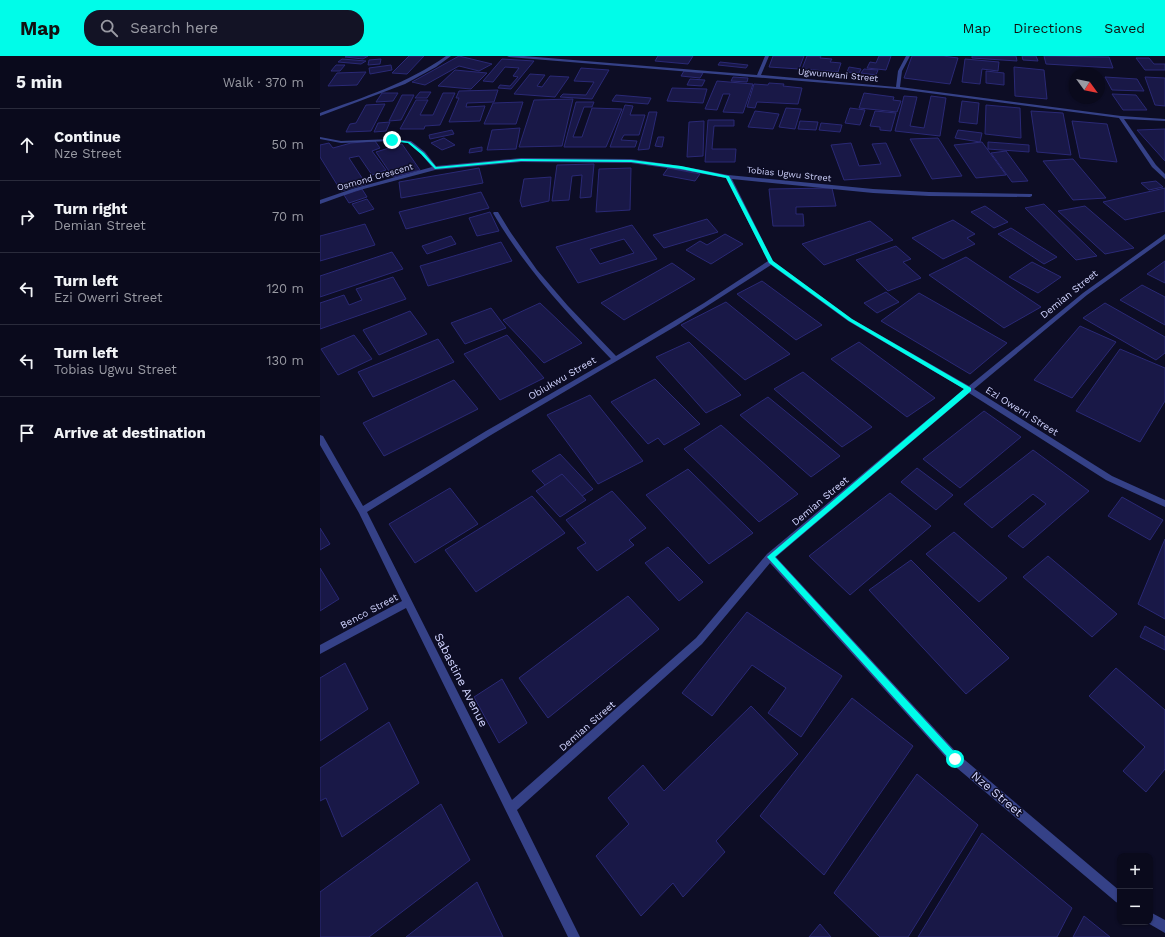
<!DOCTYPE html>
<html lang="en">
<head>
<meta charset="utf-8">
<style>
	body { margin:0; font-family:"Work Sans",sans-serif; background:#131325; color:#f1f3f6 }
	.controls { position:absolute; right:12px; bottom:12px; display:grid; overflow:hidden; border-radius:8px; box-shadow:0 1px 3px #0004 }
	.controls button { width:36px; height:36px; display:grid; place-items:center; padding:0; border:0; border-bottom:1px solid #2a2b3b; background:#0a0a1c; color:#f1f3f6; font:20px sans-serif }
	.compass { position:absolute; left:749px; top:12px; width:36px; height:36px; border-radius:50%; background:#0a0a1c; box-shadow:0 1px 3px #0004; rotate:123deg }
	.stop { position:absolute; width:12px; height:12px; margin:-9px; border:3px solid #00fce9; border-radius:50%; background:#fff }
	.stop.end { background:#00fce9; border-color:#fff; box-shadow:0 1px 4px #0008 }
	.list { margin:0; padding:0; list-style:none }
	h2 { display:flex; justify-content:space-between; align-items:center; height:52px; margin:0; padding:0 16px; font-size:17px }
	h2 small { font-size:13px; font-weight:400; color:#999aa3 }
	.list li { display:grid; grid-template-columns:26px 1fr auto; gap:12px; align-items:center; box-sizing:border-box; height:72px; padding:0 16px; border-top:1px solid #2a2b3b }
	.list b { display:block; font-size:15px; white-space:nowrap }
	.list p { margin:0; font-size:13px; white-space:nowrap; color:#999aa3 }
	.list em { font-size:13px; font-style:normal; color:#999aa3 }
	.icon { flex:none; width:22px; height:22px; fill:none; stroke:currentColor; stroke-width:2; stroke-linecap:round; stroke-linejoin:round }
	.map { position:relative; flex:none; width:845px; height:881px; overflow:hidden }
	header { display:flex; align-items:center; gap:24px; box-sizing:border-box; height:56px; padding:0 20px; background:#00fce9; color:#111 }
	header strong { font-size:19px }
	nav { display:flex; gap:22px; margin-inline-start:auto; font-size:14px }
	.search { width:280px; height:36px; background:#131325; display:flex; align-items:center; gap:10px; box-sizing:border-box; padding:0 14px; border-radius:16px; color:#999aa3; font-size:15px }
	main { display:flex }
	aside { flex:1; background:#0a0a1c }
	.map>svg:first-child { display:block }
	.building { fill:#191847; stroke:#2a2975; fill-rule:evenodd }
	.lines { fill:none; stroke-linecap:round; stroke-linejoin:round }
	.street { fill:#354187; fill-rule:evenodd }
	.route { fill:#00fce9 }
	.labels { text-anchor:middle; dominant-baseline:central; stroke-width:3; stroke-linejoin:round; paint-order:stroke }
	.far-street-label { font-size:9px; fill:#d1d4ff; stroke:#0d0d25 }
	.street-label { font-size:10px; fill:#d1d4ff; stroke:#0d0d25 }
	.near-street-label { font-size:12px; fill:#d1d4ff; stroke:#0d0d25 }
</style>
</head>
<body>
<header>
<strong>Map</strong>
<div class="search"><svg class="icon" aria-label="search" viewBox="0 0 24 24"><circle cx="10" cy="10" r="6"/><path d="M15 15l6 6"/></svg>Search here</div>
<nav><a>Map</a><a>Directions</a><a>Saved</a></nav>
</header>
<main>
<aside>
<h2>5 min<small>Walk · 370 m</small></h2>
<ul class="list">
<li><svg class="icon" aria-label="ahead" viewBox="0 0 24 24"><path d="M12 20V5M6 11l6-6 6 6"/></svg><div><b>Continue</b><p>Nze Street</p></div><em>50 m</em></li>
<li><svg class="icon" aria-label="right" viewBox="0 0 24 24"><path d="M7 20v-9h11M14 6l5 5-5 5"/></svg><div><b>Turn right</b><p>Demian Street</p></div><em>70 m</em></li>
<li><svg class="icon" aria-label="left" viewBox="0 0 24 24"><path d="M17 20v-9H6M10 6l-5 5 5 5"/></svg><div><b>Turn left</b><p>Ezi Owerri Street</p></div><em>120 m</em></li>
<li><svg class="icon" aria-label="left" viewBox="0 0 24 24"><path d="M17 20v-9H6M10 6l-5 5 5 5"/></svg><div><b>Turn left</b><p>Tobias Ugwu Street</p></div><em>130 m</em></li>
<li><svg class="icon" aria-label="arrive" viewBox="0 0 24 24"><path d="M6 21V4h12l-3 4 3 4H6"/></svg><div><b>Arrive at destination</b></div></li>
</ul>
</aside>
<div class="map">
<svg width="845" height="881" viewBox="0 0 845 881">
	<rect width="100%" height="100%" fill="#0d0d25"/>
	<g class="building">
		<polygon points="27,0 48,0 43,3 25,1"/>
		<polygon points="89,0 104,0 87,18 72,17"/>
		<polygon points="139,0 172,8 159,15 139,10 105,29 92,26"/>
		<polygon points="338,0 373,0 368,8 335,5"/>
		<polygon points="453,0 484,0 479,13 449,11"/>
		<polygon points="487,0 501,0 500,2 512,3 510,6 521,7 518,16 482,13"/>
		<polygon points="559,0 571,0 566,14 547,12 550,6 556,7"/>
		<polygon points="592,0 623,0 638,2 630,28 584,22"/>
		<polygon points="652,0 696,0 697,5 652,2"/>
		<polygon points="702,0 716,0 718,5 703,4"/>
		<polygon points="724,0 789,1 793,12 726,8"/>
		<polygon points="816,2 829,2 834,8 845,8 845,14 825,14"/>
		<polygon points="22,3 46,5 41,8 18,6"/>
		<polygon points="61,3 60,8 48,9 49,4"/>
		<polygon points="182,3 214,5 191,33 178,32 180,29 190,30 198,21 193,20 199,12 185,11 173,26 163,25"/>
		<polygon points="645,3 679,6 678,15 662,13 660,28 642,26"/>
		<polygon points="400,6 428,9 426,12 398,9"/>
		<polygon points="16,9 25,9 20,15 11,15"/>
		<polygon points="71,9 72,14 50,18 49,12"/>
		<polygon points="529,11 541,13 539,17 527,16"/>
		<polygon points="694,11 724,14 727,43 695,40"/>
		<polygon points="261,12 289,14 272,43 240,41 243,38 266,39 274,26 254,25"/>
		<polygon points="544,13 558,14 556,19 541,17"/>
		<polygon points="135,14 167,17 151,33 118,30"/>
		<polygon points="364,15 383,17 380,22 361,20"/>
		<polygon points="666,15 684,17 684,29 666,27"/>
		<polygon points="46,16 37,29 8,30 17,17"/>
		<polygon points="210,18 225,19 217,30 222,31 230,20 249,21 235,41 194,38"/>
		<polygon points="413,21 428,22 427,26 411,25"/>
		<polygon points="785,21 817,23 824,35 792,34"/>
		<polygon points="825,21 845,22 845,50 835,49"/>
		<polygon points="370,23 385,24 382,30 367,29"/>
		<polygon points="397,25 433,28 423,57 403,56 410,38 403,38 397,54 385,53"/>
		<polygon points="449,27 464,28 463,30 482,32 478,48 437,46 435,52 427,51 434,28 448,29"/>
		<polygon points="352,32 387,33 383,47 347,45"/>
		<polygon points="178,34 174,46 147,47 146,51 165,50 160,65 129,66 139,42 136,42 139,35"/>
		<polygon points="100,36 111,36 107,42 95,42"/>
		<polygon points="62,37 78,37 73,45 56,46"/>
		<polygon points="123,37 135,37 120,69 105,70 104,73 80,73 96,44 108,44 100,59 113,59"/>
		<polygon points="544,37 574,41 573,44 581,45 577,56 539,52"/>
		<polygon points="792,38 816,39 827,54 803,54"/>
		<polygon points="82,39 94,39 81,64 69,65"/>
		<polygon points="296,39 331,42 328,48 292,45"/>
		<polygon points="584,40 597,41 590,70 604,72 611,40 626,42 620,80 575,75"/>
		<polygon points="253,43 242,90 199,91 214,44"/>
		<polygon points="642,45 659,47 657,68 639,66"/>
		<polygon points="203,46 196,68 164,68 173,47"/>
		<polygon points="256,46 274,46 272,51 264,51 253,81 262,81 272,52 302,53 286,91 244,91"/>
		<polygon points="65,48 51,75 26,76 30,68 36,67 46,49"/>
		<polygon points="305,49 313,50 310,59 325,59 319,79 304,79 301,84 317,85 315,91 290,91"/>
		<polygon points="666,49 700,52 701,82 665,78"/>
		<polygon points="466,52 481,53 475,73 459,71"/>
		<polygon points="530,52 545,54 540,69 525,67"/>
		<polygon points="435,55 459,58 453,73 428,71"/>
		<polygon points="555,55 576,57 571,75 560,74 560,71 550,70"/>
		<polygon points="711,55 743,57 751,99 717,96"/>
		<polygon points="329,56 337,56 329,93 318,94"/>
		<polygon points="388,64 414,64 414,70 394,70 392,93 416,93 415,106 385,106"/>
		<polygon points="384,65 383,100 367,101 369,66"/>
		<polygon points="480,65 498,66 496,74 478,73"/>
		<polygon points="752,65 787,68 797,106 760,102"/>
		<polygon points="70,66 66,75 54,76 58,67"/>
		<polygon points="501,67 522,69 520,76 499,74"/>
		<polygon points="200,72 196,93 167,94 172,74"/>
		<polygon points="845,73 845,105 817,74"/>
		<polygon points="132,74 134,78 110,83 109,79"/>
		<polygon points="638,74 662,77 660,86 635,82"/>
		<polygon points="338,81 344,81 342,91 335,90"/>
		<polygon points="124,82 135,89 122,94 111,87"/>
		<polygon points="618,82 642,120 612,123 590,83"/>
		<polygon points="55,85 60,92 52,95 66,114 52,119 39,100 29,102 46,128 21,135 0,101 0,89 9,87 13,92 31,87"/>
		<polygon points="662,86 686,119 656,122 634,89"/>
		<polygon points="668,86 709,89 709,96 668,93"/>
		<polygon points="531,87 539,110 561,108 552,88 566,87 581,120 524,124 511,89"/>
		<polygon points="82,88 100,114 73,121 56,96"/>
		<polygon points="162,91 162,95 149,97 150,93"/>
		<polygon points="686,95 708,125 692,126 671,97"/>
		<polygon points="753,103 786,142 753,144 723,105"/>
		<polygon points="274,108 271,141 260,142 262,119 252,120 249,144 232,145 237,109"/>
		<polygon points="159,112 163,127 81,142 79,126"/>
		<polygon points="311,112 310,154 276,156 279,113"/>
		<polygon points="348,112 380,118 375,125 343,119"/>
		<polygon points="231,121 229,145 202,151 200,145 204,123"/>
		<polygon points="836,125 843,131 829,134 821,127"/>
		<polygon points="512,132 516,150 476,151 476,158 483,158 484,170 453,170 449,133"/>
		<polygon points="845,132 845,155 805,164 783,146"/>
		<polygon points="42,133 47,141 29,147 24,139"/>
		<polygon points="161,136 169,152 86,173 79,156"/>
		<polygon points="47,143 54,153 39,158 32,148"/>
		<polygon points="724,148 777,200 756,204 705,152"/>
		<polygon points="665,150 688,166 674,172 651,156"/>
		<polygon points="765,150 814,192 785,198 738,155"/>
		<polygon points="170,156 179,175 157,180 149,162"/>
		<polygon points="387,163 398,176 344,192 333,179"/>
		<polygon points="633,164 655,178 647,182 655,188 623,203 592,182"/>
		<polygon points="550,165 573,184 504,209 482,188"/>
		<polygon points="45,168 55,189 0,205 0,180"/>
		<path d="M312,169l25,34 -79,24 -22,-36zM304,183l10,14 -34,11 -10,-15z"/>
		<polygon points="691,172 737,201 724,208 678,178"/>
		<polygon points="405,178 423,188 391,208 366,194 380,185 387,189"/>
		<polygon points="131,180 136,188 107,198 102,190"/>
		<polygon points="181,186 192,205 108,230 100,210"/>
		<polygon points="576,190 591,203 583,206 601,222 568,235 536,204"/>
		<polygon points="72,196 83,213 0,241 0,220"/>
		<polygon points="646,201 721,251 684,272 609,219"/>
		<polygon points="845,205 845,227 827,218"/>
		<polygon points="712,206 741,221 718,237 689,221"/>
		<polygon points="352,207 375,223 304,264 281,247"/>
		<polygon points="73,221 86,243 0,273 0,247 24,239 29,249 42,244 36,233"/>
		<polygon points="442,225 502,269 476,284 417,238"/>
		<polygon points="822,229 845,241 845,269 800,244"/>
		<polygon points="566,236 579,246 557,257 544,247"/>
		<polygon points="599,237 687,287 650,318 561,265"/>
		<polygon points="406,246 470,298 425,324 361,269"/>
		<polygon points="220,247 262,287 224,307 183,264"/>
		<polygon points="785,247 845,281 845,297 836,304 763,262"/>
		<polygon points="171,252 186,272 145,288 131,267"/>
		<polygon points="90,255 107,278 59,299 43,274"/>
		<polygon points="760,270 796,286 752,342 714,324"/>
		<polygon points="34,279 52,303 18,319 1,293"/>
		<polygon points="187,279 224,322 180,344 144,298"/>
		<polygon points="118,283 134,306 53,341 38,316"/>
		<polygon points="369,286 421,339 386,357 336,301"/>
		<polygon points="539,286 615,342 587,361 511,303"/>
		<polygon points="800,293 845,312 845,345 820,386 756,355"/>
		<polygon points="483,316 552,371 522,391 454,333"/>
		<polygon points="335,323 380,368 344,389 338,382 328,388 291,346"/>
		<polygon points="134,324 158,353 64,400 43,367"/>
		<polygon points="270,339 323,405 278,428 227,359"/>
		<polygon points="448,341 520,400 491,421 420,359"/>
		<polygon points="664,355 701,381 640,432 603,403"/>
		<polygon points="401,369 478,438 439,466 364,393"/>
		<polygon points="713,394 769,435 703,492 688,480 726,448 713,438 672,472 644,448"/>
		<polygon points="240,398 273,433 245,451 212,415"/>
		<polygon points="597,412 633,439 616,454 581,426"/>
		<polygon points="368,413 433,477 389,508 326,439"/>
		<polygon points="242,418 266,444 240,461 216,435"/>
		<polygon points="130,432 158,468 95,507 69,468"/>
		<polygon points="292,435 326,472 309,484 314,489 277,515 257,492 266,487 246,464"/>
		<polygon points="570,437 611,470 530,539 489,500"/>
		<polygon points="212,440 245,477 156,536 125,494"/>
		<polygon points="802,441 843,464 830,484 788,460"/>
		<polygon points="0,472 10,488 0,494"/>
		<polygon points="634,476 687,522 659,546 606,498"/>
		<polygon points="845,483 845,563 818,548"/>
		<polygon points="348,491 383,526 359,545 325,507"/>
		<polygon points="728,500 797,558 772,581 703,521"/>
		<polygon points="591,504 689,602 646,638 549,534"/>
		<polygon points="0,512 19,543 0,555"/>
		<polygon points="308,540 339,573 228,662 199,622"/>
		<polygon points="427,556 522,620 481,681 448,657 466,632 432,609 392,660 362,637"/>
		<polygon points="825,570 845,581 845,594 820,581"/>
		<polygon points="25,607 48,653 0,685 0,622"/>
		<polygon points="796,612 845,654 845,713 826,736 803,715 825,691 769,640"/>
		<polygon points="182,623 207,667 179,687 154,641"/>
		<polygon points="532,642 593,690 504,819 440,760"/>
		<polygon points="431,650 478,698 396,785 405,796 363,841 353,827 321,860 276,800 309,768 288,742 323,709 344,735"/>
		<polygon points="69,666 99,727 22,781 6,742 0,745 0,712"/>
		<polygon points="597,718 658,769 588,881 560,881 514,837"/>
		<polygon points="121,748 150,804 49,881 0,881 0,836"/>
		<polygon points="662,777 752,852 737,881 598,881"/>
		<polygon points="157,826 183,881 86,881"/>
		<polygon points="764,860 790,881 753,881"/>
		<polygon points="500,868 511,881 489,881"/>
	</g>
	<g class="lines">
		<g class="street">
			<path d="M126,0h5l-15,11 -31,17 -85,32v-3c44,-16 88,-30 126,-57z"/>
			<polygon points="187,0 204,0 437,19 445,0 449,0 441,19 576,31 578,15 586,0 590,0 582,15 580,31 801,60 845,63 845,65 804,63 836,109 845,118 845,123 832,111 799,62 578,33 189,1"/>
			<path d="M0,81l21,4 51,-2 19,2 14,11 11,14 85,-8 110,1 50,7 47,9 145,14 56,3 103,2v2l-2,1 -101,-1 -56,-3 -141,-14 41,82 79,58 117,67 114,-93 82,-59v5l-78,56 -113,94 138,87 53,24v7l-59,-27 -137,-87 -193,164 183,198 161,136v13l-4,-2 -165,-139 -181,-200 -68,81 -185,166 63,127h-12l-162,-329 -86,46v-9l82,-44 -43,-88 -39,-68v-10l3,1 40,70 123,-75 125,-72c-44,-46 -86,-91 -118,-146l1,-1h4l13,21 26,37 31,36 48,50 88,-53 64,-42 -42,-83 -45,-8 -50,-7 -110,-1 -86,8 -79,21 -36,13v-4l32,-11 80,-22 -11,-13 -13,-11 -16,-2 -51,2 -21,-4zM451,209l77,56 116,68 -197,165 -71,84 -184,162 -145,-288 124,-77 185,-109z"/>
			<polygon points="830,856 845,864 845,877 826,866 830,866"/>
		</g>
	</g>
	<polygon class="route" points="72,83 90,86 104,97 116,111 201,103 311,104 361,110 409,120 453,205 532,263 651,332 651,335 455,501 638,700 639,703 638,706 635,707 632,706 447,501 644,333 529,265 449,207 406,122 361,113 311,106 201,105 115,113 101,98 88,87 71,85"/>
	<g class="labels">
		<g class="far-street-label">
			<text transform="translate(518 19) rotate(5)">Ugwunwani Street</text>
			<text transform="translate(469 118) rotate(6)">Tobias Ugwu Street</text>
			<text transform="translate(55 121) rotate(-16)">Osmond Crescent</text>
		</g>
		<g class="street-label">
			<text transform="translate(749 238) rotate(-39)">Demian Street</text>
			<text transform="translate(242 322) rotate(-30)">Obiukwu Street</text>
			<text transform="translate(702 355) rotate(32)">Ezi Owerri Street</text>
			<text transform="translate(500 445) rotate(-40)">Demian Street</text>
			<text transform="translate(49 555) rotate(-28)">Benco Street</text>
			<text transform="translate(267 670) rotate(-41)">Demian Street</text>
		</g>
		<g class="near-street-label">
			<text transform="translate(141 624) rotate(63)">Sabastine Avenue</text>
			<text transform="translate(677 738) rotate(40)">Nze Street</text>
		</g>
	</g>
</svg>
<div class="controls">
<button>+</button>
<button>−</button>
</div>
<svg class="compass" viewBox="-18 -18 36 36"><path d="M0-13l5 13h-10z" fill="#e53935"/><path d="M0 13l5-13h-10z" fill="#999aa3"/></svg>
<div class="stop" style="left:635px;top:703px"></div>
<div class="stop end" style="left:72px;top:84px"></div>
</div>
</main>
</body>
</html>
